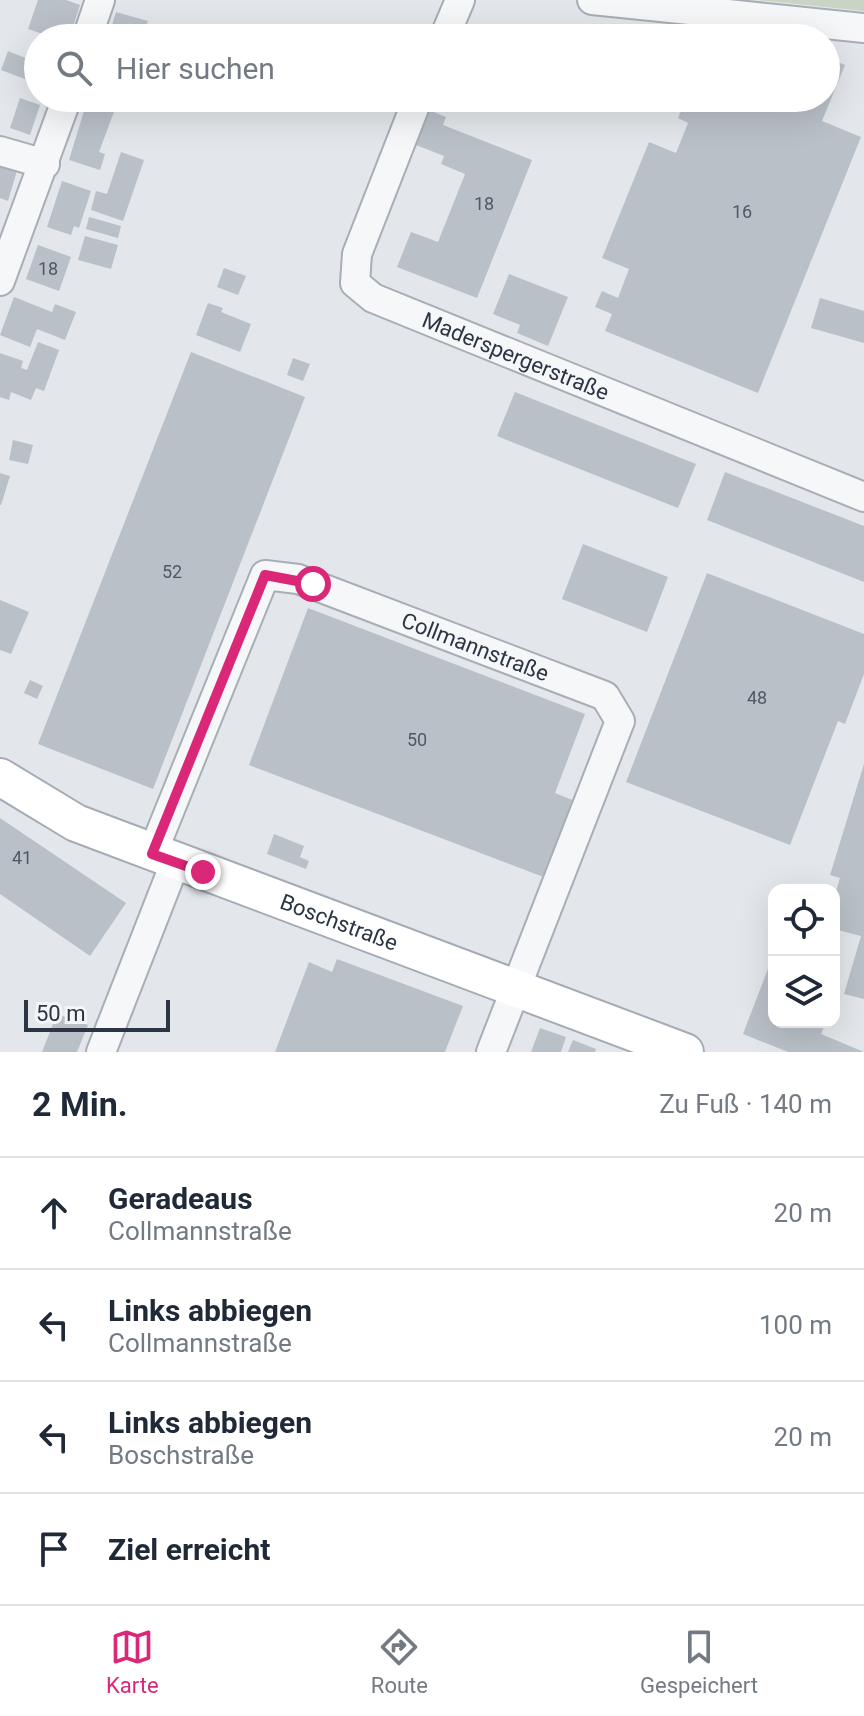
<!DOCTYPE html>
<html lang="de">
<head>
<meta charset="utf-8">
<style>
	body { margin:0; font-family:Roboto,sans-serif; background:#f6f6f7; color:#1f2937 }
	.controls { position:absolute; right:24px; bottom:24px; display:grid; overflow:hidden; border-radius:16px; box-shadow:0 8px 32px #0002 }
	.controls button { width:72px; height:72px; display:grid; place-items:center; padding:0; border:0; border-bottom:2px solid #e0e1e3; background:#fff; color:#1f2937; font:40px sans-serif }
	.scale { position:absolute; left:24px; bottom:20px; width:146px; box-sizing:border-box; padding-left:8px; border:4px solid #2b3543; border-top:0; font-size:22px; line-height:28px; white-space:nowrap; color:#2b3543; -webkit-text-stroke:6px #f3f5f8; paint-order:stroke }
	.stop { position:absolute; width:24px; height:24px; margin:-18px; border:6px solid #db2777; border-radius:50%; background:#fff }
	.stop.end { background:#db2777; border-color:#fff; box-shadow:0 2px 8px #0008 }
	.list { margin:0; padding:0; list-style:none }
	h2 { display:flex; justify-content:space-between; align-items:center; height:104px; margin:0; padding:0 32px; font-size:34px }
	h2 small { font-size:26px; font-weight:400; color:#747a83 }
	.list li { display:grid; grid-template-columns:52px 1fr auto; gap:24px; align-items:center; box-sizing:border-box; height:112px; padding:0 32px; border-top:2px solid #e0e1e3 }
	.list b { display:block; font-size:30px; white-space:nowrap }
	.list p { margin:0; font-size:26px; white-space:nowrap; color:#747a83 }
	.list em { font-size:26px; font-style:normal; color:#747a83 }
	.icon { flex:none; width:44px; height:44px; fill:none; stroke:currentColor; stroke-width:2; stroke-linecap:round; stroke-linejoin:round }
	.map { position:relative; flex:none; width:864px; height:1052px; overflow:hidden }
	.search { position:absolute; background:#fff; box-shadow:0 8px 32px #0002; left:24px; right:24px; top:24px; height:88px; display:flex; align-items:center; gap:20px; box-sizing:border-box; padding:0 28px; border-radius:44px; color:#747a83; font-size:30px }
	.sheet { height:552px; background:#fff }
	nav { display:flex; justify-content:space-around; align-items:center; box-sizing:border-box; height:112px; border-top:2px solid #e0e1e3; background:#fff; font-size:22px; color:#747a83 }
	nav a { display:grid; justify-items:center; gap:4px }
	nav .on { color:#db2777 }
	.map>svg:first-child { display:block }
	.green { fill:#c9d4c4 }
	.building { fill:#bac0c8 }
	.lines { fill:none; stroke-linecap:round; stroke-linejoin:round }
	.minor-casing { stroke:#a8aeb5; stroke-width:32 }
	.major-casing { stroke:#a3acb6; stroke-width:40 }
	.minor { stroke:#f6f7f9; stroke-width:28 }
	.major { stroke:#fff; stroke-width:36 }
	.route { stroke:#db2777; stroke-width:10 }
	.labels { text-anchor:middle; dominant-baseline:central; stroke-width:7; stroke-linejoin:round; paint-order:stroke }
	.number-label { font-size:18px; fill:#4f5864 }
	.street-label { font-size:22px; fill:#2b3543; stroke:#f3f5f8 }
</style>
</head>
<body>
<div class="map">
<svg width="864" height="1052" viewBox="0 0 864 1052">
	<rect width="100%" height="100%" fill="#e3e7eb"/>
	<polygon class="green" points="757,0 864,0 864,11"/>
	<g class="building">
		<polygon points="38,0 66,0 80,5 69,38 54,38 28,29"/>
		<polygon points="116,12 148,21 143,38 108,38"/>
		<polygon points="38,48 38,84 1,70 8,51 33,61"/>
		<polygon points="826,57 845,65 822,121 861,137 758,393 605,331 612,314 595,307 602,291 618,298 629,269 602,258 649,142 676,153 688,123 678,118 686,98 826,98"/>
		<polygon points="20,98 40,105 30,135 10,128"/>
		<polygon points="88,98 136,98 133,106 118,101 99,152 105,154 100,170 69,160"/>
		<polygon points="496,98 524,98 519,108"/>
		<polygon points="429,110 446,117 443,125 532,160 477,298 397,267 411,232 438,242 465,174 441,164 444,156 416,145"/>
		<polygon points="121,152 144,160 123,221 91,210 96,191 107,194"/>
		<polygon points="0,159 19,164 8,201 0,198"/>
		<polygon points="62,181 91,191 79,228 74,226 71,235 47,227"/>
		<polygon points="89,217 121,226 118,238 86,229"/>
		<polygon points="85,236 118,245 111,269 78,260"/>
		<polygon points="38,245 71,257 59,291 26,279"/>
		<polygon points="224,268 246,276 238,295 217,287"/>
		<polygon points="509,274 568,297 548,346 517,333 520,325 493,314"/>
		<polygon points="14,297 52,312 55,304 76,312 65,340 37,329 30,347 0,335"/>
		<polygon points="820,298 864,311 864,343 811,328"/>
		<polygon points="208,303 223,308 221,312 251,324 240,352 196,335"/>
		<polygon points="38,342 59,350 44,391 36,388 31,400 11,392 9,400 0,397 0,353 23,361 21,368 27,370"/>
		<polygon points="191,352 305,397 153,789 38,744"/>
		<polygon points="293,358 310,364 303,381 287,375"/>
		<polygon points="515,392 696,464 678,508 497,436"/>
		<polygon points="13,440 33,445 28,464 9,460"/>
		<polygon points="725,472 864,526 864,582 707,520"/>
		<polygon points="0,473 10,476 1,505 0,505"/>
		<polygon points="583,544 668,577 647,632 562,599"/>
		<polygon points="707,573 864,634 864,674 845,724 838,721 790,845 626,782"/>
		<polygon points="0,600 29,612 11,654 0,650"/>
		<polygon points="308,608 585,714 555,793 575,801 546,878 249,765"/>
		<polygon points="30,680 43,686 37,699 24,693"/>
		<polygon points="864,764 864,999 844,994 861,936 834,929 834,898 840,878 830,875"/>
		<polygon points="0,818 126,903 90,956 0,894"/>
		<polygon points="274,834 304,846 300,857 309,861 306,869 267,854"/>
		<polygon points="337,959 463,1006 445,1052 275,1052 309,962 332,972"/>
		<polygon points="769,966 774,968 774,1022 826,1022 821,1034 864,1052 788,1052 743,1034"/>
		<polygon points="57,1014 88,1025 77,1052 42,1052"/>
		<polygon points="540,1028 566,1037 561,1052 531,1052"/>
		<polygon points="573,1040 596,1049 595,1052 568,1052"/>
	</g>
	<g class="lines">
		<defs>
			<g id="minor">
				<polyline points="592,0 864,28"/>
				<polyline points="87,38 100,0"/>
				<polyline points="444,38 460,0"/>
				<path id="s1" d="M418,98l-61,156 -2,29 18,15 491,199"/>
				<polyline points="0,151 45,164"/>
				<polyline points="0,281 67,98"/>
				<path id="s2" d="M152,854l113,-279 33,4 307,117 15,25 -129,331"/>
				<polyline points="101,1052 175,863"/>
			</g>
			<g id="major">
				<path id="s3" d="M0,777l76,46 609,229"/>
			</g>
		</defs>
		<use href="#minor" class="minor-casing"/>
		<use href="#major" class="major-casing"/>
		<use href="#minor" class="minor"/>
		<use href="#major" class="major"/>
	</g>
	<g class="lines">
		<polyline class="route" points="203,872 152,854 265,575 313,584"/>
	</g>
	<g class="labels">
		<g class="number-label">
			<text x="484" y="203">18</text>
			<text x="742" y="211">16</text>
			<text x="48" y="268">18</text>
			<text x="172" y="571">52</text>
			<text x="757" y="697">48</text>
			<text x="417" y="739">50</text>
			<text x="22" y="857">41</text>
		</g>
		<g class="street-label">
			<text stroke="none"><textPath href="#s1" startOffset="374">Maderspergerstraße</textPath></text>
			<text stroke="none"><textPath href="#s2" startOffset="524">Collmannstraße</textPath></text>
			<text stroke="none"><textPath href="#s3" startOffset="370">Boschstraße</textPath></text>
		</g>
	</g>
</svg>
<div class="controls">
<button><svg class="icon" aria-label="locate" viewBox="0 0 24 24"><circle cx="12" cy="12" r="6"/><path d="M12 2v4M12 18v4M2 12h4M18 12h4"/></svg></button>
<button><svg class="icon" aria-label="layers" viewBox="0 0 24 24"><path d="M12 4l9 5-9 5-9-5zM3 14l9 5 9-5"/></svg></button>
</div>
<div class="scale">50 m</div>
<div class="stop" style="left:313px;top:584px"></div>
<div class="stop end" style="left:203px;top:872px"></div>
<div class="search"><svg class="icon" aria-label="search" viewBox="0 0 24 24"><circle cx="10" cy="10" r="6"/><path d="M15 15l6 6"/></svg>Hier suchen</div>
</div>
<section class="sheet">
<h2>2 Min.<small>Zu Fuß · 140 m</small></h2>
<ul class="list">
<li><svg class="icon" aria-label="ahead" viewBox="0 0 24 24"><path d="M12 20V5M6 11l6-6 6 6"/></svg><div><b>Geradeaus</b><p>Collmannstraße</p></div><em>20 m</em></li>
<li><svg class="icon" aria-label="left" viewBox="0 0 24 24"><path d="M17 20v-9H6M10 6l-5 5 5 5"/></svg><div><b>Links abbiegen</b><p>Collmannstraße</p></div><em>100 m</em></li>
<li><svg class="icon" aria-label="left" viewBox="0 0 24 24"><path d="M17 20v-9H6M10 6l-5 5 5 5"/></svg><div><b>Links abbiegen</b><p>Boschstraße</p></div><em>20 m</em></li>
<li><svg class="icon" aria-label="arrive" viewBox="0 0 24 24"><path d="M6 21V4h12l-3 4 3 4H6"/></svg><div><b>Ziel erreicht</b></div></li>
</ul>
</section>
<nav>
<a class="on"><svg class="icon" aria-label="map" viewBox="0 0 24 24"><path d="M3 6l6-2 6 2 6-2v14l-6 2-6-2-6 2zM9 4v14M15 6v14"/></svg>Karte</a>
<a><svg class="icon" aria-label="directions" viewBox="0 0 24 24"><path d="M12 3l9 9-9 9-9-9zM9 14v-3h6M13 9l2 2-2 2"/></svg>Route</a>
<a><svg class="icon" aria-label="saved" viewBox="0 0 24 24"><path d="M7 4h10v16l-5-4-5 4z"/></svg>Gespeichert</a>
</nav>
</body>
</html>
